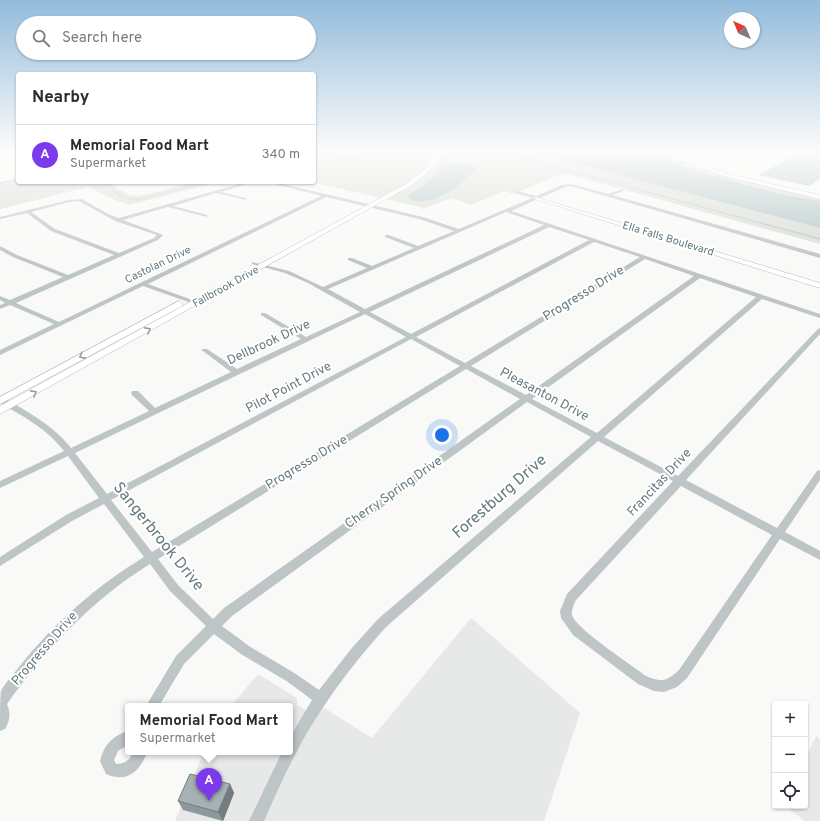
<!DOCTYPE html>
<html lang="en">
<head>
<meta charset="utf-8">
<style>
	body { margin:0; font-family:Overpass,sans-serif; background:#f7f7f7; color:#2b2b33 }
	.controls { position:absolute; right:12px; bottom:12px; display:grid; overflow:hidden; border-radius:4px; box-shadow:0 1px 3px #0004 }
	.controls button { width:36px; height:36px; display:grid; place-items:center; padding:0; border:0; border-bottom:1px solid #e1e1e2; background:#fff; color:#2b2b33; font:20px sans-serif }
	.compass { position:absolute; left:724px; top:12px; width:36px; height:36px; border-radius:50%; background:#fff; box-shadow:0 1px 3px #0004; rotate:316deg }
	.you { position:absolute; left:442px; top:435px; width:14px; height:14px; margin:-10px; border:3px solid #fff; border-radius:50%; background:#1a73e8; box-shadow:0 0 0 6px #1a73e833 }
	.badge { display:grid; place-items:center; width:26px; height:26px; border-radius:50%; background:#7c3aed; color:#fff; font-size:13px; font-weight:700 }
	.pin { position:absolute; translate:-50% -33px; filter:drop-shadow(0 1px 2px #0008) }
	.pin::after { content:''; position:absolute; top:21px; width:14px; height:12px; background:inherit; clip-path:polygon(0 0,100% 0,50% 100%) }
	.popup { position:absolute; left:125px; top:703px; width:168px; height:52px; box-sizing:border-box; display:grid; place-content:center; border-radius:4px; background:#fff; filter:drop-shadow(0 1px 3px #0005); font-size:13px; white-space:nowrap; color:#7c7c81 }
	.popup b { font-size:15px; color:#2b2b33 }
	.popup::after { content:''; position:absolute; left:50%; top:100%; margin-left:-8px; border:8px solid transparent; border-top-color:#fff }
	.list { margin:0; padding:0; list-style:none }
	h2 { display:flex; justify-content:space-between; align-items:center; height:52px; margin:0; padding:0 16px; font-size:17px }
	h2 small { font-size:13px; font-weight:400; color:#7c7c81 }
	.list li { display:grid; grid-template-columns:26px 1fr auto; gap:12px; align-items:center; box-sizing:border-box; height:60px; padding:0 16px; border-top:1px solid #e1e1e2 }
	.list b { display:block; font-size:15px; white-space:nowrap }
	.list p { margin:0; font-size:13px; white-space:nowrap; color:#7c7c81 }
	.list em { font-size:13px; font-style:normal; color:#7c7c81 }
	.icon { flex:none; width:22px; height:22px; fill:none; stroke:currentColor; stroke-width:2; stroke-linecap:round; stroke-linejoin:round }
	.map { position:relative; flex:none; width:820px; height:821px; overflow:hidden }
	.search { position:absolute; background:#fff; box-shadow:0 1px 3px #0004; left:16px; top:16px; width:300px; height:44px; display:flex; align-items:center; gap:10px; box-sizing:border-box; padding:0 14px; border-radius:22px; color:#7c7c81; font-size:15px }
	.panel { position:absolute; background:#fff; box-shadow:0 1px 3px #0004; left:16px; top:72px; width:300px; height:112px; border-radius:4px }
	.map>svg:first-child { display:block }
	.built { fill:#e7e9e8 }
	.green { fill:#daded6 }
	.water { fill:#b5c6c7 }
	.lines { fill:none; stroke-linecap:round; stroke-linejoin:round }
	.stream-far1 { stroke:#b5c6c7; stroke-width:1 }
	.stream { stroke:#b5c6c7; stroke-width:1.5 }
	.secondary-casing { stroke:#b0b9bc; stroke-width:1 }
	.street { fill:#bec5c7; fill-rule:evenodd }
	.secondary { fill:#fff; fill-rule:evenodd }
	.wall { fill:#8e989b }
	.shaded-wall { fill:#747c7e }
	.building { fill:#a5b1b4; stroke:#747c7e }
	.oneway { stroke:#93a2a7 }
	.labels { text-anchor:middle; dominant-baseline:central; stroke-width:4; stroke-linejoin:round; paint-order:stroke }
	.far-street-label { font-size:11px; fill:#657a81; stroke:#fff }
	.street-label { font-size:13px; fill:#657a81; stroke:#fff }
	.near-street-label { font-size:16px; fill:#657a81; stroke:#fff }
</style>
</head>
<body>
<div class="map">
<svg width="820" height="821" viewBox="0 0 820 821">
	<rect width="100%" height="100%" fill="#f9f9f7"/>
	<g class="built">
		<polygon points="471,618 580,713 544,821 175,821 204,752 290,752 290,706 231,706 258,674 297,698 297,705 315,715 321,706 372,738"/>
		<polygon points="816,736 820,739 820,821 805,821 785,806 805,806 805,759"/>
	</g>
	<g class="green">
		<polygon points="314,150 650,150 719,174 820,198 820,244 564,173 513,194 505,191 471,205 452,198 425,208 311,182 314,182"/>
		<polygon points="18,178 18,182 107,182 129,195 134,196 148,194 194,182 219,182 129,205 115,200 88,187 0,209 0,182"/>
	</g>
	<g class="water">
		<polygon points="348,150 374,150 352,160 343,160 333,157 332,155"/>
		<polygon points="526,150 639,150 698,172 780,194 820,201 820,228"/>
		<polygon points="801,150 820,151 820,179 809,186 759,175 802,151"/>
		<path d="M447,163l32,3c-14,16 -51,48 -73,30l19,-11 18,-20z"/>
	</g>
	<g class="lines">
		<g class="stream-far1">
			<polyline points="494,150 764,224"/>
			<polyline points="314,153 325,150"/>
			<polyline points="102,182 110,186"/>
			<polyline points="0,183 18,179"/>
			<polyline points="111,190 129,199 140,199 208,182"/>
		</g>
		<polyline class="stream" points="761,223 820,239"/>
		<defs>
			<g id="secondary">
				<polygon points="440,150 445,150 429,171 412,185 0,414 0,406 408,183 425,169"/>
				<polygon points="652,150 660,150 728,174 820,195 820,199 724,176"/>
				<polygon points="535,197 820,283 820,288 535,199"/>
				<polygon points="179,301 183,304 182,306 0,404 0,397"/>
			</g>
		</defs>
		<use href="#secondary" class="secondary-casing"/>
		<g class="street">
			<path d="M246,182h7l-32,10 25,6v2l-30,-7 -43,13 34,9v2l-39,-10 -45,13 40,15 -5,5 -142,63 43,19 262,-126 -54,-14h8l148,35 36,12 73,-31 -17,-5v-1l2,-1 19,5 26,-11 9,-1 37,10 15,-5v2l-11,4 208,59v4l-249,-72 -6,1 -54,24 309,103v4l-58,-19 -158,138 74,39 140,-147 2,-1v6l-134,146 91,48 40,-57 3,-1v10l-35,52 35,19v9l-40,-21 -93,139 -10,9 -13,5 -10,-1 -16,-7 -65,-49 -12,-17 -1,-7 7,-17 106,-113 -75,-40 -212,186c-35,39 -67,81 -91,128 -12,22 -21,44 -31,66h-15l33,-69h8v-15l22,-37 -24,-18 -47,-28 -27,-20 -30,30 -25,42h-13l30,-50 30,-30 -36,-35 -20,-27c-58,36 -104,85 -143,140 4,10 3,16 -2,25l-5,2c0,-8 0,-34 1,-40 4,-8 12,-16 18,-24 35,-44 77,-81 125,-110l-40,-53 -32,17 -72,45v-9l66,-42 33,-17 -31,-42 -68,32v-7l64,-30c-17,-22 -41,-35 -64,-48v-5h4c24,14 49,27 67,50l78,-37 -17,-16 -1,-2 1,-2h6l17,17 76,-36 -28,-21 -2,-1 2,-1h4l30,20 64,-30 -40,-24v-2h4l41,24 54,-25 -52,-29 -23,-10 -33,-9v-2l37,9 34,16 44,-19 -19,-8v-2h4l20,8 42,-18 -29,-11v-2h4l29,11 36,-15 -35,-12 -93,-22 -178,87 50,18v2h-4l-51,-18 -143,69v-5l54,-26 -44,-19 -10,4v-4l5,-2 -5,-3v-4l10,4 53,-23 -50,-20 -13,-7v-4l17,9 51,20 46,-20 -63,-24 -24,-18 -27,6v-2l69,-17 13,-1 26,15 11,4zM79,201l36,20 42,14 -3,3 -35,15 -64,-24 -24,-17 38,-10zM506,212l38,13 -179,84 -37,-20zM549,227l40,13 -178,94 -41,-22zM594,242l46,15 -175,106 -49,-26zM645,259l49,17 -168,119 -55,-29zM700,278l56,19 -159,136 -65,-34zM365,314l41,23 -299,157 -32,-41zM411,339l49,27 -308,186 -41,-52zM466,369l54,30 -296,209 -11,11 -35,-34 -20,-26zM527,402l64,35 -213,182 -27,30 -32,41 -23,-16 -47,-28 -27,-20 10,-10zM681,486l91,49 -93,135c-12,11 -17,13 -33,6 -14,-11 -70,-47 -74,-61 -1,-5 2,-11 4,-15z"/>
			<path d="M128,731v14l-10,6 -4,9 2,4c9,0 14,-4 17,-12h14c-7,20 -20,31 -41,22l-6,-13c4,-16 12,-25 28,-30z"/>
		</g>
		<use href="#secondary" class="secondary"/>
	</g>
	<polygon class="wall" points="230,784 234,793 223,821 183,810 178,801"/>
	<polygon class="shaded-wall" points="230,784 234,793 223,821 218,812"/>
	<polygon class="building" points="190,774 230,784 218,812 178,801"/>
	<defs><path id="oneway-chevron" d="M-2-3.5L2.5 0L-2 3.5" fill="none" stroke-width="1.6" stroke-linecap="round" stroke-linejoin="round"/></defs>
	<g class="oneway">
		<use href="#oneway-chevron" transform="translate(148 330) rotate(-29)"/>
		<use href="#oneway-chevron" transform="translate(82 356) rotate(152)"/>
		<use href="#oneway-chevron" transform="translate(34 393) rotate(-29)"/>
	</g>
	<linearGradient id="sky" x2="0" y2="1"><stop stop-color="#93bbdb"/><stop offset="0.57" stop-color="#fcfcfb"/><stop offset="1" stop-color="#fcfcfb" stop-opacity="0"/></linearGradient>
	<rect width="820" height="265" fill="url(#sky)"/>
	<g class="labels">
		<g class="far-street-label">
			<text transform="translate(668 239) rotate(17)">Ella Falls Boulevard</text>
			<text transform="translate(158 265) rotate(-26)">Castolan Drive</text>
			<text transform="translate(226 287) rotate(-29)">Fallbrook Drive</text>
		</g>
		<g class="street-label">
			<text transform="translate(584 294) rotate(-32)">Progresso Drive</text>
			<text transform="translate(269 343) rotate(-25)">Dellbrook Drive</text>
			<text transform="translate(289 388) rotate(-28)">Pilot Point Drive</text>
			<text transform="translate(544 395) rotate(28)">Pleasanton Drive</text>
			<text transform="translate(307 463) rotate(-31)">Progresso Drive</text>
			<text transform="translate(660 483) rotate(-47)">Francitas Drive</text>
			<text transform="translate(394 493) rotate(-35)">Cherry Spring Drive</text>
			<text transform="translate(45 649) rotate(-49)">Progresso Drive</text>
		</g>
		<g class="near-street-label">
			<text transform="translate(500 497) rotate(-41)">Forestburg Drive</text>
			<text transform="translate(158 537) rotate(51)">Sangerbrook Drive</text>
		</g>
	</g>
</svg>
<div class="controls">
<button>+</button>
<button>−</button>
<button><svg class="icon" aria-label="locate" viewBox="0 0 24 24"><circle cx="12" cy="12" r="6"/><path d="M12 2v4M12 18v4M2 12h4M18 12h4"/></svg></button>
</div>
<svg class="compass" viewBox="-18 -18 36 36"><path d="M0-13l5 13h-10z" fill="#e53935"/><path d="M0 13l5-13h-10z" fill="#7c7c81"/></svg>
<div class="you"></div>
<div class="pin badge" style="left:209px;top:801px">A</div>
<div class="popup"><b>Memorial Food Mart</b>Supermarket</div>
<div class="search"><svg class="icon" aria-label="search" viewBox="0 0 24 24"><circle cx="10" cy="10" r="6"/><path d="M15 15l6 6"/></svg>Search here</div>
<section class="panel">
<h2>Nearby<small></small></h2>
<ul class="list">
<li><span class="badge">A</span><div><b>Memorial Food Mart</b><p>Supermarket</p></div><em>340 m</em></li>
</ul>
</section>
</div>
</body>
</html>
